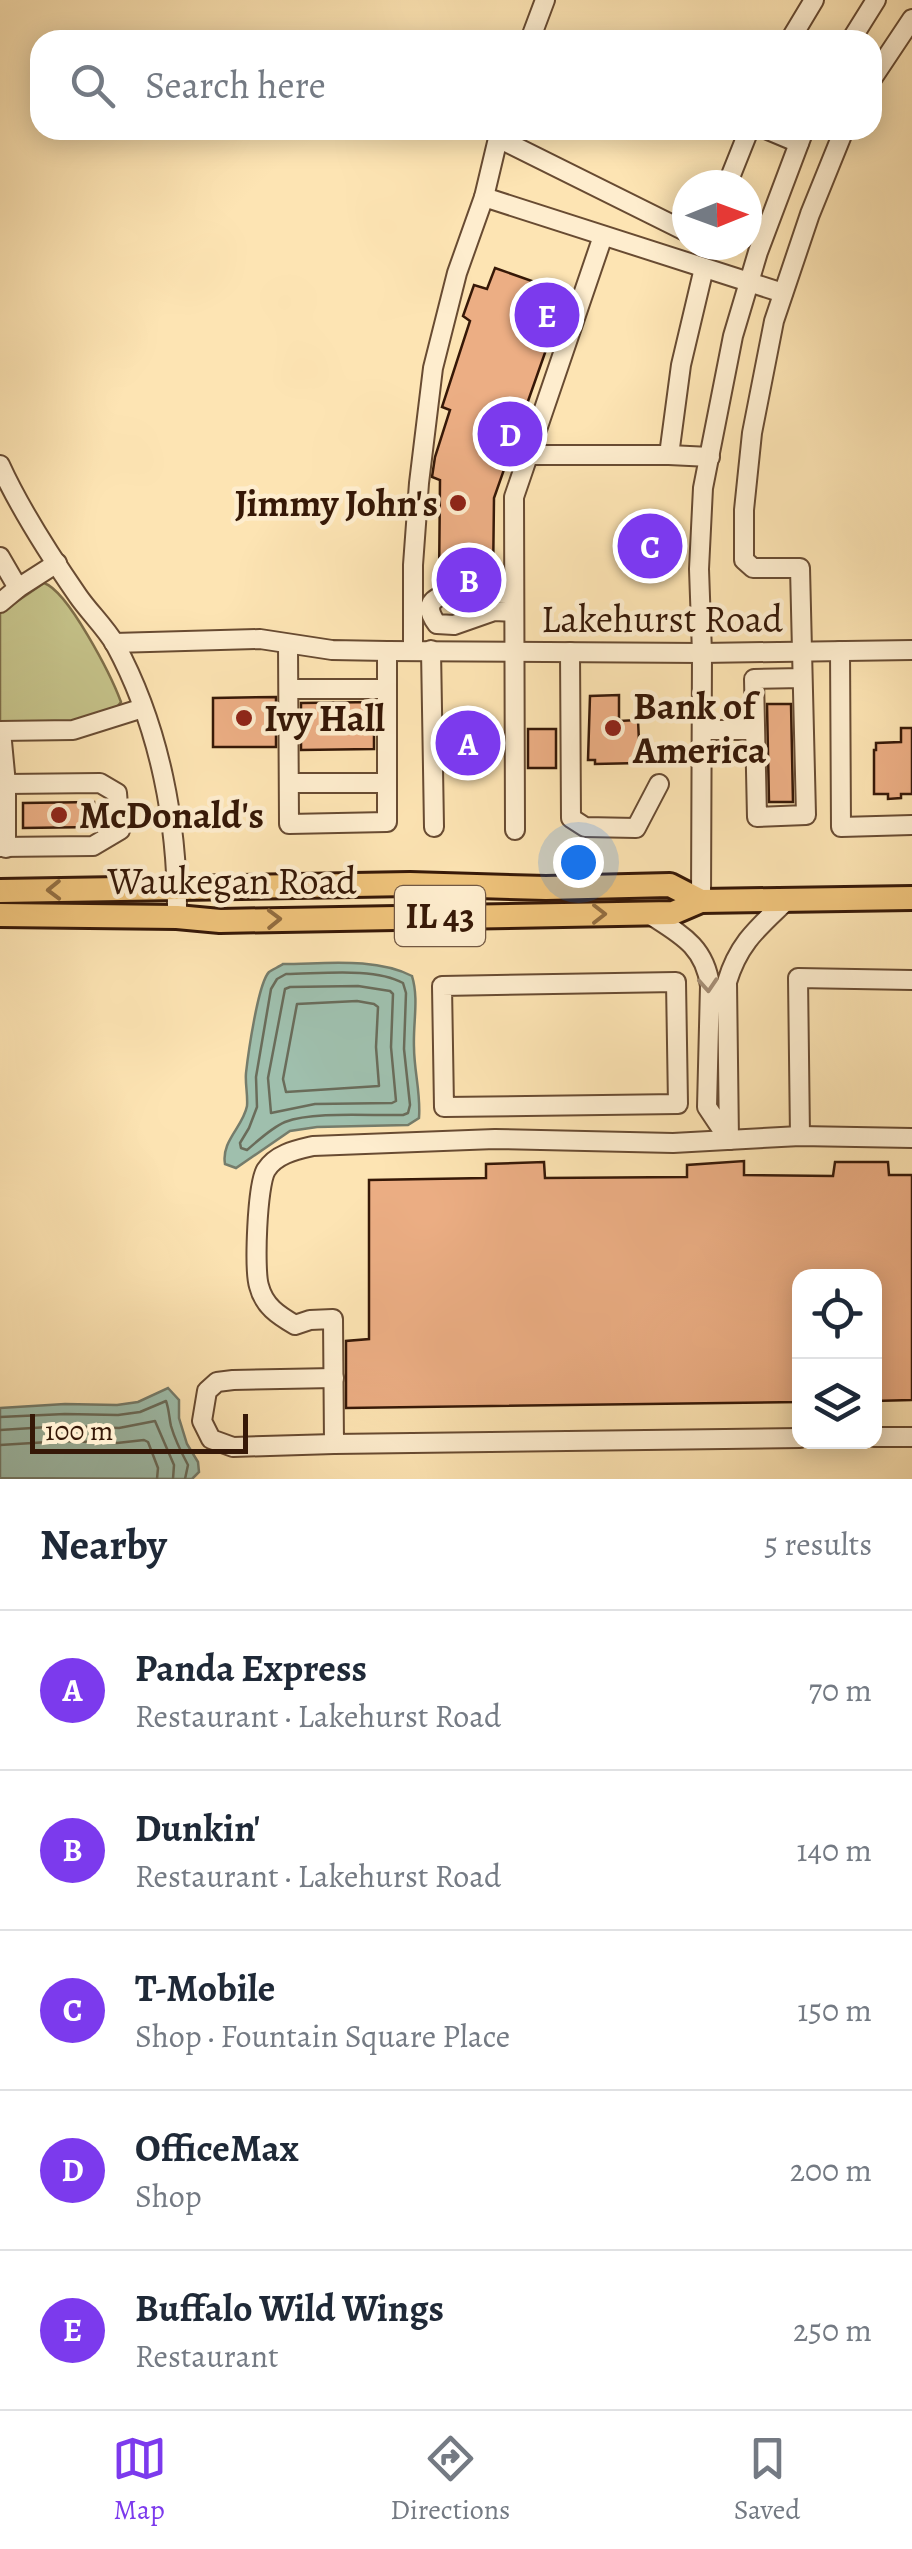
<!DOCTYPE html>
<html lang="en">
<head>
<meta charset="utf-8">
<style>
	body { margin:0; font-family:Alegreya,serif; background:#f6f6f7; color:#1f2937 }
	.controls { position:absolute; right:30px; bottom:30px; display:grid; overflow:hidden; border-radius:20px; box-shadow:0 5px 25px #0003 }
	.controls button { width:90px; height:90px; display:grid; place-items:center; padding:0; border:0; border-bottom:2px solid #e0e1e3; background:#fff; color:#1f2937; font:50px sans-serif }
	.compass { position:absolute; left:672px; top:170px; width:90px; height:90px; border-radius:50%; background:#fff; box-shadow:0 5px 25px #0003; rotate:89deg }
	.scale { position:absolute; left:30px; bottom:25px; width:218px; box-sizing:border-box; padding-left:10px; border:5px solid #361807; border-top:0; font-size:28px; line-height:35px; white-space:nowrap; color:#361807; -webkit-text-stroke:8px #feedce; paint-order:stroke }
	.you { position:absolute; left:578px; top:862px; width:35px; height:35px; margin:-25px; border:8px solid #fff; border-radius:50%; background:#1a73e8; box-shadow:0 0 0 15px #1a73e833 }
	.badge { display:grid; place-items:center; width:65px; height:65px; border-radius:50%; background:#7c3aed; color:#fff; font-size:32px; font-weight:700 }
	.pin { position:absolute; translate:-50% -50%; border:5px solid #fff; box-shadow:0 2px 10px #0006 }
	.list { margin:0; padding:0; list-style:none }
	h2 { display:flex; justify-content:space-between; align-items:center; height:130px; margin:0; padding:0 40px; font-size:42px }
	h2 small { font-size:32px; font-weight:400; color:#747a83 }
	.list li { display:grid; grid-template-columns:65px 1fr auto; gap:30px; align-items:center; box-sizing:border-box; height:160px; padding:0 40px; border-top:2px solid #e0e1e3 }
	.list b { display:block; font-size:38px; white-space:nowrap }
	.list p { margin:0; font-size:32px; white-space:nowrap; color:#747a83 }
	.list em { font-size:32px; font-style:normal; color:#747a83 }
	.icon { flex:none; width:55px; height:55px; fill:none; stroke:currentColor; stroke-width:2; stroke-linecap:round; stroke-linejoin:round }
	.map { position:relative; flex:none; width:912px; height:1479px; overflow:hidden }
	.search { position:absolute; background:#fff; box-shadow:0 5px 25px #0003; left:30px; right:30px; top:30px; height:110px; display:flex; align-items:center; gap:25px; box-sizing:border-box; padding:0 35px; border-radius:30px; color:#747a83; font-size:38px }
	.sheet { height:930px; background:#fff }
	nav { display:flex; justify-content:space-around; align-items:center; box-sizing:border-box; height:140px; border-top:2px solid #e0e1e3; background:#fff; font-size:28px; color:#747a83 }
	nav a { display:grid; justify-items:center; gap:5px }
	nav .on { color:#7c3aed }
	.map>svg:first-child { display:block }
	.green { fill:#c5c289; stroke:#7e6d48; stroke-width:2.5 }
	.water { fill:#9fbfad; stroke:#757c6b; stroke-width:2.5 }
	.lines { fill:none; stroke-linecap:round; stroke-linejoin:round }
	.shore { stroke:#6a6c5a; stroke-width:2.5 }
	.building { fill:#ecae84; stroke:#361807; stroke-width:2.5 }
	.minor-casing { stroke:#684b32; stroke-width:22 }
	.major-casing { stroke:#361807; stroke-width:28 }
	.minor { stroke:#feedce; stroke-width:18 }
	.major { stroke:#eec27a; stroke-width:22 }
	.oneway { stroke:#926d40 }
	.oneway2 { stroke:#a48d74 }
	.poi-dot { fill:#8f2418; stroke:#feedce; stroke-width:4 }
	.labels { text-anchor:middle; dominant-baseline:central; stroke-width:9; stroke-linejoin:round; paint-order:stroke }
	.shield { fill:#feedce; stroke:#725843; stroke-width:2.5 }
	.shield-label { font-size:35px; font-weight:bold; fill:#361807 }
	.poi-label { font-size:38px; font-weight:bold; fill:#361807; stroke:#feedce; text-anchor:start }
	.street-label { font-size:38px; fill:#361807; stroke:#feedce }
</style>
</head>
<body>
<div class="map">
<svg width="912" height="1479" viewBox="0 0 912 1479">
	<rect width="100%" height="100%" fill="#fde4b3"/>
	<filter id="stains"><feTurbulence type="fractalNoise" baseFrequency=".002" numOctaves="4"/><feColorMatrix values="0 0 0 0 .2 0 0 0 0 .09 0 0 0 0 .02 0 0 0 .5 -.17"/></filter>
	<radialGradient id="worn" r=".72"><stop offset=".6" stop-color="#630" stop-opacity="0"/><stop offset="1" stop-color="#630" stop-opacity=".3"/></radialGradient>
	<path class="green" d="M44,583c24,8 67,92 77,119l-4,5 -45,15 -72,2v-111z"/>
	<g class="water">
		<path d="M283,964c41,0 91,-7 129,12 7,23 1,46 2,71 0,24 7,47 5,71l-11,7 -91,2 -27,4 -54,37 -11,-4c-4,-23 18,-37 22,-58 1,-11 -2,-22 -1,-33 2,-18 12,-90 23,-101 1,-1 13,-7 14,-8z"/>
		<polygon points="168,1388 179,1400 179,1418 187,1444 198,1462 199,1472 192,1479 0,1478 0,1408 65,1404 117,1405 138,1402"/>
	</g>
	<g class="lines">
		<g class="shore">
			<path d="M286,974c33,0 88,-7 117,9l3,10 -2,56 6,56 -2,8 -5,2c-31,1 -90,-4 -118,7 -14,6 -26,18 -38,28l-6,-2 -1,-5 9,-15 8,-21 -1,-30 15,-88 6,-10z"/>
			<polygon points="358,986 390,991 393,994 391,1047 396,1101 392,1103 315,1104 271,1113 268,1078 285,989 290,987"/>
			<polygon points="357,1001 374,1004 378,1007 376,1047 379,1086 286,1092 283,1079 297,1004"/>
			<path d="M0,1417l65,-3 53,1 22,-3 26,-11c3,8 3,16 5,25 4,14 10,26 17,39l-3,14"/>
			<polyline points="0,1430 65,1426 119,1428 155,1421 174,1465 173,1479"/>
			<polyline points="0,1445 65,1441 117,1443 144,1440 148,1442 158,1468 157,1479"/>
		</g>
	</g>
	<g class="building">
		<polygon points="495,268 566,293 494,498 493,580 455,580 439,584 440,480 432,477 435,457 450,410 442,407 470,321 463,316 474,285 487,289"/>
		<polygon points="669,521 670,570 630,571 629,522"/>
		<polygon points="619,695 619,721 638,720 640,763 595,764 595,760 588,760 590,696"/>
		<polygon points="276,697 276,747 213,747 213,698"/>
		<polygon points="374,702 374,749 301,750 301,703"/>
		<polygon points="767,704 791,704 793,802 769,802"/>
		<polygon points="455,719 481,719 482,767 455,767"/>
		<polygon points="901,728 912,728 912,794 901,794 901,798 888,799 888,794 874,794 874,750 876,750 876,743 901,742"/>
		<rect x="528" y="729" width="28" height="39"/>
		<polygon points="94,802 95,827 23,828 23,803"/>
		<polygon points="744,1161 744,1175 833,1176 835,1162 888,1162 889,1175 912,1175 912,1400 874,1401 874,1276 800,1276 800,1402 346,1408 346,1341 369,1339 369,1180 486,1178 486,1164 544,1162 545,1178 687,1177 687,1165"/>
	</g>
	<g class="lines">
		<defs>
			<g id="minor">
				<polyline points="530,40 545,0"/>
				<polyline points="790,40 814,0"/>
				<polyline points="851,40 876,0"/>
				<polyline points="872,79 912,19"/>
				<polyline points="768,130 799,143"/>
				<polyline points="498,138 687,232"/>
				<polyline points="727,185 749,130"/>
				<polyline points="484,197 500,130"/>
				<polyline points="528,455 669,455 681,365 704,268"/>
				<polyline points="669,455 710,457"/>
				<path d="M0,465c21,46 49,89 78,131 11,16 27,31 37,48 45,83 63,180 62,273"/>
				<polyline points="0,557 18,588 57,563"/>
				<path d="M514,594c-20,-1 -109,-12 -77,30l17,1 40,-14 20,1"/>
				<polyline points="0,603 18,588"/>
				<polyline points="114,643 260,639 332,650 387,651 702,653 912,650"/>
				<polyline points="288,644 289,824 387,822 387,651"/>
				<polyline points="431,650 434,827"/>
				<polyline points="413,651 413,565 419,483 433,368 457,273 484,197 783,293"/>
				<polyline points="840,651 841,827 912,825"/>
				<polyline points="570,652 571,818 585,827 636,828 659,784"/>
				<polyline points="802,678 754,679 757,817 806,815 800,568 753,568 744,560 744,510 752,433 774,321 810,214 844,130"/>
				<polyline points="289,689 386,689"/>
				<polyline points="702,730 755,730"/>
				<polyline points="0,731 73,730 143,708"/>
				<polyline points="1,731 6,784 6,848"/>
				<polyline points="289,783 387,783"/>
				<polyline points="515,830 514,497 603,236"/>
				<polyline points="0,847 93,846 120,830 117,793 100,783 6,784"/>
				<polyline points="701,901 702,653 699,569 703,488 733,336 758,252 804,130"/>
				<path d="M649,914c31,20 56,32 61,72l-3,121 22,33 -2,-158c12,-40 32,-55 61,-83"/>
				<polygon points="676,982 678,1104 444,1107 442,986"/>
				<polyline points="800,1136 798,978 912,980"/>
				<polyline points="334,1378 233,1380 217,1382 207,1391 202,1421 211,1439 233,1447 334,1444"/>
				<polyline points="874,1437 912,1437"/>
				<path d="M800,1438l-466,6 -1,-125 -23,1 -15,5c-17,-10 -31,-19 -36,-39 -5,-16 -2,-101 7,-116 10,-16 30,-20 47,-24l182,-7 178,4 127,-7 112,2"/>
			</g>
			<g id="major">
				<polyline points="0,891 410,884 546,888 670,885 701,901"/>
				<polyline points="0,915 177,917 220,921 673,913 701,901 912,898"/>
			</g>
		</defs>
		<use href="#minor" class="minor-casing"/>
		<use href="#major" class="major-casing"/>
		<use href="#minor" class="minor"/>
		<use href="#major" class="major"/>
	</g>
	<defs><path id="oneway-chevron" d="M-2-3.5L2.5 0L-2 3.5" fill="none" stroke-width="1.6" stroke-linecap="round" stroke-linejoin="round" transform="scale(2.5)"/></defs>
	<g class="oneway">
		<use href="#oneway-chevron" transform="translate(54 890) rotate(179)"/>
		<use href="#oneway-chevron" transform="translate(599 914)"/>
		<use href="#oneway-chevron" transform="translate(274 919) rotate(-1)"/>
	</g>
	<use class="oneway2" href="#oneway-chevron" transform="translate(708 985) rotate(86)"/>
	<g class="poi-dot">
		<circle cx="458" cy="503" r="10"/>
		<circle cx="244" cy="718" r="10"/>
		<circle cx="613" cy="728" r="10"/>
		<circle cx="59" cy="815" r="10"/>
	</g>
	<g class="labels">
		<rect class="shield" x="395" y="886" width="90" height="60" rx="8"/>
		<g class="shield-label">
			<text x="440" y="916">IL 43</text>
		</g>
		<g class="poi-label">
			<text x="438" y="503" text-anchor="end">Jimmy John's</text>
			<text x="633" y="706">Bank of<tspan x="633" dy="44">America</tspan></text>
			<text x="264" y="718">Ivy Hall</text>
			<text x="79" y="815">McDonald's</text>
		</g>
		<g class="street-label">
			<text x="662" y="619">Lakehurst Road</text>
			<text x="232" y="881">Waukegan Road</text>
		</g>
	</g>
	<rect width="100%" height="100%" filter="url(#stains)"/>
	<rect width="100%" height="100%" fill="url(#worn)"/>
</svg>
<div class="controls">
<button><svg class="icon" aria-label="locate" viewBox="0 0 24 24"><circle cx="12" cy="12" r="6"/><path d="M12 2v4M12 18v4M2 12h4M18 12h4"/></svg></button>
<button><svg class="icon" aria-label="layers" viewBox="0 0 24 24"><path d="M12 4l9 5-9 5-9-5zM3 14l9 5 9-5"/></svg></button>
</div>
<svg class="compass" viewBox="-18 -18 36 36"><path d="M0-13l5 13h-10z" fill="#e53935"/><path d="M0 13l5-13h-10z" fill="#747a83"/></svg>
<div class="scale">100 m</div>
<div class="you"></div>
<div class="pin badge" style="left:468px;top:743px">A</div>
<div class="pin badge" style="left:469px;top:580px">B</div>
<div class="pin badge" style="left:650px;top:546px">C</div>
<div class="pin badge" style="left:510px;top:434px">D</div>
<div class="pin badge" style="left:547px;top:315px">E</div>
<div class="search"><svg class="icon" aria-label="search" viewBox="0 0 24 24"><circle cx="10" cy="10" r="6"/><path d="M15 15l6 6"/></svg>Search here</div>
</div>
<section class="sheet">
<h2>Nearby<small>5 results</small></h2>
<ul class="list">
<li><span class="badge">A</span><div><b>Panda Express</b><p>Restaurant · Lakehurst Road</p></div><em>70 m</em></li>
<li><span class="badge">B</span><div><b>Dunkin'</b><p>Restaurant · Lakehurst Road</p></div><em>140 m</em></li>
<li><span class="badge">C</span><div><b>T-Mobile</b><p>Shop · Fountain Square Place</p></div><em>150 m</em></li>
<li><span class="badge">D</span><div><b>OfficeMax</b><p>Shop</p></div><em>200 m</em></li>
<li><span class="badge">E</span><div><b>Buffalo Wild Wings</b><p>Restaurant</p></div><em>250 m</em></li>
</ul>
</section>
<nav>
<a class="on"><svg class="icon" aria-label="map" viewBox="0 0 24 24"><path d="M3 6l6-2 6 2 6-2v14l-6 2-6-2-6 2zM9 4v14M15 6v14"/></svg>Map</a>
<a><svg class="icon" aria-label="directions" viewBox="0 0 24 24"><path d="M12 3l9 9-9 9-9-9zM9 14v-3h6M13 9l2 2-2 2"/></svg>Directions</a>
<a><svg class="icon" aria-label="saved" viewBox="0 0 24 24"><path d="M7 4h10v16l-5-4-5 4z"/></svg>Saved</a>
</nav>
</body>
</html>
